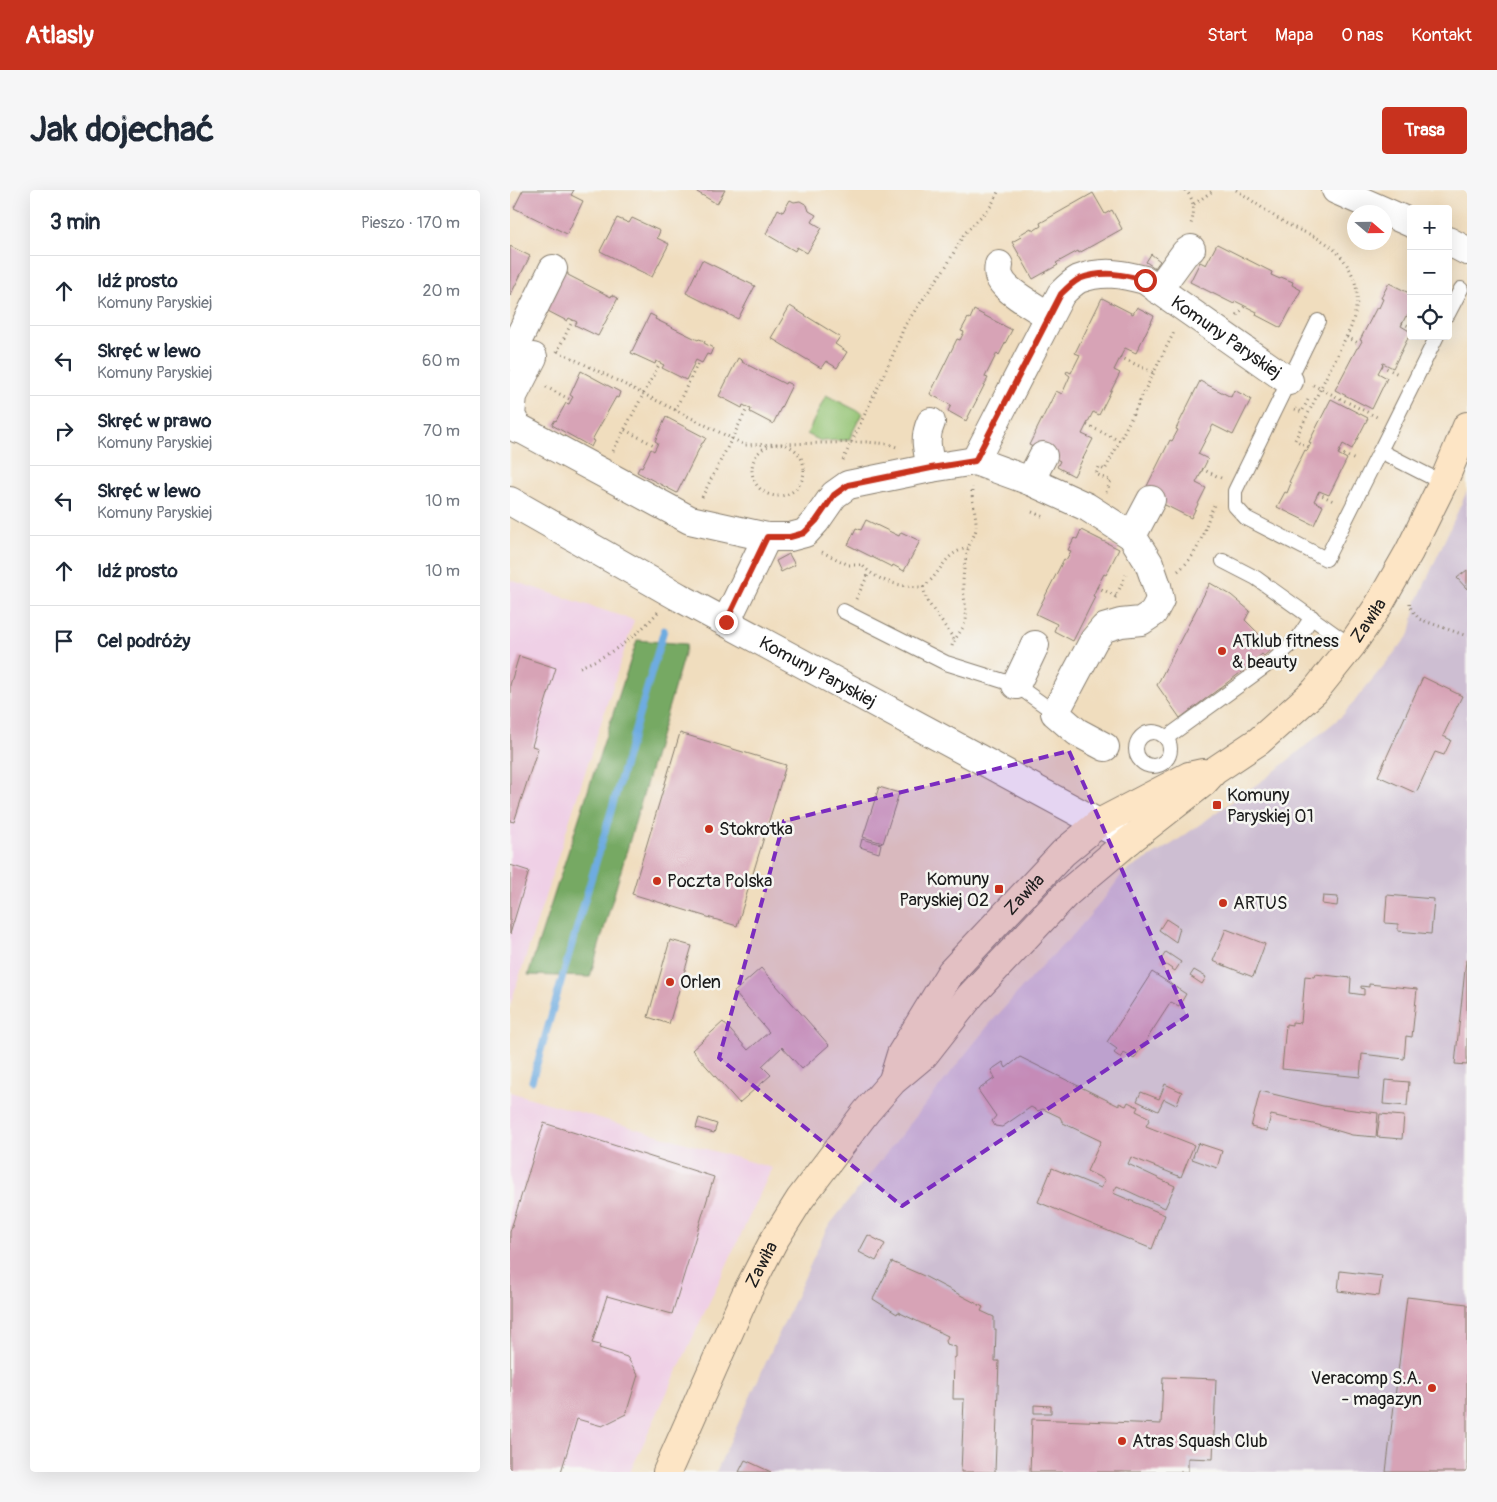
<!DOCTYPE html>
<html lang="pl">
<head>
<meta charset="utf-8">
<style>
	body { margin:0; font-family:Pangolin,sans-serif; background:#f6f6f7; color:#1f2937 }
	.controls { position:absolute; right:15px; top:15px; display:grid; overflow:hidden; border-radius:5px; box-shadow:0 5px 20px #0002 }
	.controls button { width:45px; height:45px; display:grid; place-items:center; padding:0; border:0; border-bottom:1px solid #e0e1e3; background:#fff; color:#1f2937; font:25px sans-serif }
	.compass { position:absolute; left:837px; top:15px; width:45px; height:45px; border-radius:50%; background:#fff; box-shadow:0 5px 20px #0002; rotate:110deg }
	.stop { position:absolute; width:15px; height:15px; margin:-11px; border:4px solid #c8321e; border-radius:50%; background:#fff }
	.stop.end { background:#c8321e; border-color:#fff; box-shadow:0 1px 5px #0008 }
	.list { margin:0; padding:0; list-style:none }
	h2 { display:flex; justify-content:space-between; align-items:center; height:65px; margin:0; padding:0 20px; font-size:21px }
	h2 small { font-size:16px; font-weight:400; color:#747a83 }
	.list li { display:grid; grid-template-columns:32px 1fr auto; gap:15px; align-items:center; box-sizing:border-box; height:70px; padding:0 20px; border-top:1px solid #e0e1e3 }
	.list b { display:block; font-size:19px; white-space:nowrap }
	.list p { margin:0; font-size:16px; white-space:nowrap; color:#747a83 }
	.list em { font-size:16px; font-style:normal; color:#747a83 }
	.icon { flex:none; width:28px; height:28px; fill:none; stroke:currentColor; stroke-width:2; stroke-linecap:round; stroke-linejoin:round }
	.map { position:relative; flex:none; width:957px; height:1282px; overflow:hidden; border-radius:5px }
	header { display:flex; align-items:center; gap:30px; box-sizing:border-box; height:70px; padding:0 25px; background:#c8321e; color:#fff }
	header strong { font-size:24px }
	nav { display:flex; gap:28px; margin-inline-start:auto; font-size:18px }
	.intro { display:flex; align-items:center; justify-content:space-between; box-sizing:border-box; height:120px; padding:0 30px }
	h1 { margin:0; font-size:35px }
	.button { padding:12px 22px; border-radius:5px; background:#c8321e; color:#fff; font-size:18px; font-weight:700 }
	main { display:flex; gap:30px; padding:0 30px }
	aside { flex:1; background:#fff; border-radius:5px; box-shadow:0 5px 20px #0002 }
	.map>svg:first-child { display:block }
	.built { fill:#efd0e6 }
	.industrial { fill:#cdbed2 }
	.green { fill:#93c372; stroke:#587047 }
	.forest { fill:#76a964; stroke:#496240 }
	.lines { fill:none; stroke-linecap:round; stroke-linejoin:round }
	.stream { stroke:#6eace1; stroke-width:7 }
	.building { fill:#d7a3b6 }
	.lane-casing { stroke:#867c6d; stroke-width:16 }
	.street-casing { stroke:#867c6d; stroke-width:30 }
	.secondary-casing { stroke:#867c6d; stroke-width:30 }
	.path { stroke:#867c6d; stroke-width:3; stroke-dasharray:1 4; stroke-linecap:butt }
	.lane { stroke:#fff; stroke-width:14 }
	.street { stroke:#fff; stroke-width:28 }
	.secondary { stroke:#fde5c5; stroke-width:28 }
	.route { stroke:#c8321e; stroke-width:6 }
	.marked { fill:#7b2cbf; fill-opacity:0.2; stroke:#7b2cbf; stroke-width:4; stroke-dasharray:10 6; stroke-linejoin:round }
	.poi-dot { fill:#c8321e; stroke:#f6f6f2; stroke-width:2 }
	.labels { text-anchor:middle; dominant-baseline:central; stroke-width:5; stroke-linejoin:round; paint-order:stroke }
	.street-label { font-size:18px; fill:#1c1c1c; stroke:#f6f6f2 }
	.poi-label { font-size:18px; fill:#1c1c1c; stroke:#f6f6f2; text-anchor:start }
</style>
</head>
<body>
<header>
<strong>Atlasly</strong>
<nav><a>Start</a><a>Mapa</a><a>O nas</a><a>Kontakt</a></nav>
</header>
<div class="intro"><h1>Jak dojechać</h1><a class="button">Trasa</a></div>
<main>
<aside>
<h2>3 min<small>Pieszo · 170 m</small></h2>
<ul class="list">
<li><svg class="icon" aria-label="ahead" viewBox="0 0 24 24"><path d="M12 20V5M6 11l6-6 6 6"/></svg><div><b>Idź prosto</b><p>Komuny Paryskiej</p></div><em>20 m</em></li>
<li><svg class="icon" aria-label="left" viewBox="0 0 24 24"><path d="M17 20v-9H6M10 6l-5 5 5 5"/></svg><div><b>Skręć w lewo</b><p>Komuny Paryskiej</p></div><em>60 m</em></li>
<li><svg class="icon" aria-label="right" viewBox="0 0 24 24"><path d="M7 20v-9h11M14 6l5 5-5 5"/></svg><div><b>Skręć w prawo</b><p>Komuny Paryskiej</p></div><em>70 m</em></li>
<li><svg class="icon" aria-label="left" viewBox="0 0 24 24"><path d="M17 20v-9H6M10 6l-5 5 5 5"/></svg><div><b>Skręć w lewo</b><p>Komuny Paryskiej</p></div><em>10 m</em></li>
<li><svg class="icon" aria-label="ahead" viewBox="0 0 24 24"><path d="M12 20V5M6 11l6-6 6 6"/></svg><div><b>Idź prosto</b></div><em>10 m</em></li>
<li><svg class="icon" aria-label="arrive" viewBox="0 0 24 24"><path d="M6 21V4h12l-3 4 3 4H6"/></svg><div><b>Cel podróży</b></div></li>
</ul>
</aside>
<div class="map">
<svg width="957" height="1282" viewBox="0 0 957 1282">
	<rect width="100%" height="100%" fill="#f6f6f2"/>
	<filter id="ink" filterUnits="userSpaceOnUse"><feTurbulence type="fractalNoise" baseFrequency=".02" numOctaves="2"/><feDisplacementMap in="SourceGraphic" scale="10" xChannelSelector="R" yChannelSelector="G"/><feConvolveMatrix kernelMatrix="1 2 1 2 8 2 1 2 1" color-interpolation-filters="sRGB"/></filter>
	<filter id="wash" filterUnits="userSpaceOnUse"><feTurbulence type="fractalNoise" baseFrequency=".0096" numOctaves="4" result="noise"/><feDisplacementMap in="SourceGraphic" scale="20" xChannelSelector="R" yChannelSelector="G"/><feGaussianBlur stdDeviation="1.12" result="paint"/><feColorMatrix in="noise" values="0 0 0 0 0 0 0 0 0 0 0 0 0 0 0 0 0 1.4 0 .05"/><feComposite in="paint" operator="in"/></filter>
	<g filter="url(#wash)">
		<rect width="100%" height="100%" fill="#f0ddbe"/>
		<g class="built">
			<polygon points="0,390 124,430 0,816"/>
			<polygon points="0,902 262,978 120,1282 0,1282"/>
		</g>
		<polygon class="industrial" points="957,301 957,1282 206,1282 317,1038 477,837 528,780 563,745 593,710 613,683 662,654 760,585 832,526 900,444 907,411"/>
		<polygon class="green" points="316,205 352,223 339,250 311,251 297,244"/>
		<polygon class="forest" points="127,450 177,454 80,787 18,785"/>
		<g class="lines">
			<polyline class="stream" points="22,891 154,440"/>
		</g>
		<g id="blocks">
			<g class="building">
				<polygon points="13,0 64,0 61,5 73,11 57,44 4,18"/>
				<polygon points="188,0 215,0 207,14 187,2"/>
				<polygon points="583,3 595,24 602,20 612,39 569,63 568,61 546,73 548,75 523,89 502,52 511,47 509,45 521,38 523,41 531,36 530,33"/>
				<polygon points="280,10 284,12 290,11 297,15 299,21 306,25 302,32 312,38 297,63 287,57 285,61 256,44 268,19 273,22"/>
				<polygon points="107,28 119,33 122,28 150,41 147,48 159,54 142,87 90,61"/>
				<polygon points="707,54 762,82 761,85 770,89 771,87 783,92 782,95 791,100 771,138 746,125 747,122 725,111 724,114 680,92 690,72 696,75"/>
				<polygon points="0,56 20,66 0,106"/>
				<polygon points="641,64 650,71 645,78 636,72"/>
				<polygon points="192,70 245,96 228,129 176,103"/>
				<polygon points="53,81 58,83 58,85 101,107 102,105 108,108 88,146 65,135 67,132 59,128 57,131 34,119"/>
				<polygon points="879,93 901,104 901,128 896,126 891,136 901,142 883,178 873,173 872,176 868,183 877,188 862,219 825,200 847,158 848,158 852,151 850,150 867,117 869,118 873,109 871,108"/>
				<polygon points="592,108 623,124 627,117 644,126 626,163 615,158 604,180 610,183 589,225 583,222 572,244 583,249 564,286 547,277 550,271 519,255 546,201 552,204 560,186 556,183 557,181 561,183 570,165 565,163"/>
				<polygon points="280,116 330,147 325,154 337,162 327,178 316,171 311,178 261,148"/>
				<polygon points="464,120 502,140 489,165 487,163 475,187 478,188 456,231 438,221 441,215 420,204 447,149 450,150 454,142 451,141 458,128 460,129"/>
				<polygon points="140,124 146,127 145,129 188,150 189,149 195,151 194,153 203,158 200,165 197,164 192,173 186,170 176,190 152,178 154,175 146,171 145,174 121,163"/>
				<polygon points="228,168 233,171 232,172 275,194 276,192 282,195 263,234 240,222 241,219 233,215 232,218 209,206"/>
				<polygon points="71,181 110,202 108,208 106,207 82,250 84,251 81,257 42,235 45,230 46,231 56,213 59,214 61,210 63,207 60,205"/>
				<polygon points="690,191 721,207 724,200 741,209 723,245 703,235 688,264 698,269 686,293 696,298 681,328 633,304 660,250 662,251 668,240 666,239"/>
				<polygon points="821,209 858,228 842,259 833,254 828,264 837,269 819,305 809,301 804,311 813,316 804,335 767,317 775,302 777,303 781,293 779,292 795,260 797,261 801,253 799,252"/>
				<polygon points="156,227 196,248 193,253 192,253 167,303 127,282 130,276 132,277 141,259 144,261 148,253 145,251"/>
				<polygon points="356,330 389,346 391,342 410,351 394,381 383,375 382,377 338,355 346,338 351,340"/>
				<polygon points="571,340 609,359 596,385 594,384 587,397 583,406 585,407 563,451 544,441 547,434 526,424 554,369 556,370 561,361 558,360 564,348 567,349"/>
				<polygon points="279,364 285,375 271,382 266,371"/>
				<polygon points="957,380 957,399 947,388"/>
				<polygon points="700,393 721,405 740,421 735,430 763,458 754,466 752,464 730,483 670,528 647,495"/>
				<polygon points="9,466 46,478 22,556 28,558 4,632 0,631 0,495"/>
				<polygon points="913,487 952,506 933,546 941,550 934,565 925,562 906,603 868,586"/>
				<polygon points="170,543 276,575 227,736 122,704"/>
				<polygon points="369,597 389,603 373,653 353,647"/>
				<polygon points="352,649 371,654 369,663 350,657"/>
				<polygon points="0,675 19,681 0,744"/>
				<polygon points="877,705 924,709 921,744 888,741 888,734 875,733"/>
				<polygon points="813,706 828,707 827,716 812,714"/>
				<polygon points="656,729 670,738 666,752 649,740"/>
				<polygon points="716,739 755,754 743,787 703,771"/>
				<polygon points="160,750 182,756 159,834 138,827"/>
				<polygon points="656,762 671,772 665,781 650,771"/>
				<polygon points="956,770 957,770 957,875 945,874"/>
				<polygon points="251,778 319,855 292,879 272,857 252,876 261,885 229,913 182,860 213,832 238,860 259,842 224,802"/>
				<polygon points="684,780 696,787 692,794 680,786"/>
				<polygon points="642,782 676,804 669,816 661,812 624,869 614,863 611,868 604,863 607,859 597,852"/>
				<polygon points="805,784 841,788 840,803 854,805 854,799 851,798 851,796 859,797 859,794 907,799 902,847 896,846 894,869 852,864 850,887 772,879 776,834 782,835 782,832 791,833 795,786 804,787"/>
				<polygon points="510,867 609,916 609,913 616,916 618,912 628,917 626,921 640,928 636,936 684,955 671,987 621,967 618,974 665,996 655,1018 607,996 603,1003 655,1025 642,1059 528,1012 542,978 591,998 595,990 577,981 591,951 553,933 550,927 533,919 528,921 521,917 492,937 485,936 482,931 486,926 468,900 485,888 481,880 493,872 496,878"/>
				<polygon points="875,890 899,892 897,916 873,914"/>
				<polygon points="655,894 672,902 666,915 654,909 648,921 627,911 631,902 649,909"/>
				<polygon points="750,901 813,916 868,923 866,947 842,945 808,935 761,925 757,941 741,937"/>
				<polygon points="870,924 894,926 892,949 867,947"/>
				<polygon points="189,928 207,934 204,943 186,938"/>
				<polygon points="34,933 204,987 162,1124 97,1106 82,1153 90,1155 89,1158 117,1167 128,1185 116,1224 92,1236 67,1229 51,1282 0,1282 0,1042"/>
				<polygon points="688,953 712,961 707,978 682,969"/>
				<polygon points="358,1045 375,1054 366,1071 349,1062"/>
				<polygon points="382,1072 414,1086 473,1117 471,1121 484,1127 484,1139 486,1139 485,1171 489,1171 485,1282 451,1282 454,1209 443,1209 444,1168 446,1167 446,1157 437,1154 436,1151 438,1146 388,1122 387,1124 363,1109"/>
				<polygon points="830,1081 872,1086 869,1106 828,1101"/>
				<polygon points="897,1107 957,1114 957,1282 876,1282"/>
				<polygon points="653,1187 706,1189 703,1269 678,1268 678,1282 520,1282 522,1229 651,1234"/>
				<polygon points="524,1215 541,1216 541,1223 524,1223"/>
				<polygon points="235,1270 261,1282 229,1282"/>
			</g>
		</g>
	</g>
	<g filter="url(#ink)">
		<use href="#blocks" fill-opacity="0" stroke="#867c6d" stroke-width="1"/>
		<g class="lines">
			<defs>
				<g id="lane">
					<polyline points="938,124 951,99"/>
					<polyline points="808,131 725,301 725,316 736,328 816,369 870,261"/>
					<polyline points="927,146 870,261 933,293"/>
					<polyline points="713,371 746,388 841,456"/>
					<polyline points="333,421 436,473 506,495 545,523"/>
					<circle cx="643" cy="559" r="17"/>
					<polyline points="656,548 764,470 788,448 802,427"/>
				</g>
				<g id="street">
					<polyline points="826,0 901,33"/>
					<polyline points="938,51 957,61"/>
					<path d="M489,75c-1,5 -1,11 2,15 5,11 37,29 48,36"/>
					<polyline points="648,100 675,63 681,59"/>
					<polyline points="0,166 43,79"/>
					<path d="M421,232c-8,17 -3,29 0,46"/>
					<polyline points="0,233 180,330 257,347 280,347 295,343 306,331 324,305 338,295 421,278 465,271 520,291 577,317 622,346 639,373 647,396 650,410 643,423 631,431 611,433 594,438 584,450 545,523 567,542 595,557"/>
					<polyline points="8,239 1,225 3,206 23,167"/>
					<path id="s1" d="M465,271l86,-167c5,-5 12,-12 18,-15 24,-9 43,-5 66,1l144,101"/>
					<polyline points="520,291 533,266"/>
					<path id="s2" d="M0,311l169,96 451,243"/>
					<polyline points="622,346 641,310"/>
					<polyline points="216,432 257,347"/>
					<polyline points="506,495 525,455"/>
				</g>
				<g id="secondary">
					<path id="s3" d="M383,890l8,-26 50,-82 112,-119 36,-30 90,-47 14,-3"/>
					<path id="s4" d="M157,1282l78,-176 28,-54 27,-43 66,-87 27,-31 31,-26 47,-60 95,-101 64,-54 73,-57 11,-12 45,-30 56,-50 36,-45 26,-38 32,-56 34,-69 24,-57"/>
				</g>
			</defs>
			<use href="#lane" class="lane-casing"/>
			<use href="#street" class="street-casing"/>
			<use href="#secondary" class="secondary-casing"/>
			<g class="path">
				<path d="M675,0c10,9 10,22 6,34"/>
				<path d="M726,0c18,11 33,24 51,34 10,6 22,9 32,15 20,10 36,32 38,54 1,11 -3,24 -6,34l-56,113 14,7"/>
				<polyline points="684,14 704,0"/>
				<polyline points="727,125 735,116"/>
				<polyline points="892,133 901,137"/>
				<polyline points="837,147 850,154"/>
				<polyline points="48,161 235,255 356,252 379,254 389,258"/>
				<polyline points="47,162 63,130"/>
				<polyline points="610,167 644,183"/>
				<polyline points="872,176 888,184"/>
				<polyline points="803,195 867,227"/>
				<polyline points="36,197 61,210"/>
				<polyline points="785,219 792,222 799,208"/>
				<polyline points="165,220 189,171"/>
				<polyline points="577,235 610,251"/>
				<polyline points="115,240 146,256"/>
				<circle cx="268" cy="280" r="26"/>
				<polyline points="103,261 150,173"/>
				<polyline points="829,262 845,270"/>
				<polyline points="333,270 382,167 395,135 437,75 454,44 481,16 489,0"/>
				<polyline points="692,279 711,288"/>
				<polyline points="596,302 601,291 586,284 589,277 595,280 665,140"/>
				<polyline points="808,303 825,312"/>
				<polyline points="192,307 238,217"/>
				<polyline points="522,322 534,327"/>
				<path d="M312,362l27,13h13c15,17 40,22 61,22 20,-15 20,-34 45,-39"/>
				<path d="M668,381c24,-19 25,-43 37,-68"/>
				<polyline points="413,397 417,411 444,449"/>
				<polyline points="587,397 606,406"/>
				<polyline points="605,408 616,385"/>
				<polyline points="346,409 359,383"/>
				<polyline points="900,413 900,417 909,429 957,446"/>
				<path d="M442,456c3,-10 12,-16 14,-27 1,-11 -3,-23 -3,-34 0,-13 2,-27 6,-39 2,-6 6,-11 7,-17 1,-15 -5,-28 -4,-42"/>
				<path d="M70,477c31,-12 56,-30 78,-55"/>
			</g>
			<use href="#lane" class="lane"/>
			<use href="#street" class="street"/>
			<use href="#secondary" class="secondary"/>
		</g>
	</g>
	<g class="lines" filter="url(#ink)">
		<path class="route" d="M216,432l41,-85h23l14,-4 12,-12 18,-26 14,-10 83,-17 44,-7 86,-167c5,-5 12,-12 18,-15 24,-9 43,-5 66,1"/>
	</g>
	<path class="marked" d="M559,561l118,265 -285,190 -183,-148 65,-237z"/>
	<g class="poi-dot">
		<circle cx="712" cy="461" r="5"/>
		<rect x="702" y="610" width="10" height="10" rx="2.5"/>
		<circle cx="199" cy="639" r="5"/>
		<circle cx="147" cy="691" r="5"/>
		<rect x="484" y="694" width="10" height="10" rx="2.5"/>
		<circle cx="713" cy="713" r="5"/>
		<circle cx="160" cy="792" r="5"/>
		<circle cx="922" cy="1198" r="5"/>
		<circle cx="612" cy="1251" r="5"/>
	</g>
	<g class="labels">
		<g class="street-label">
			<text stroke="none"><textPath href="#s1" startOffset="378">Komuny Paryskiej</textPath></text>
			<text stroke="none"><textPath href="#s4" startOffset="1120">Zawiła</textPath></text>
			<text stroke="none"><textPath href="#s2" startOffset="352">Komuny Paryskiej</textPath></text>
			<text stroke="none"><textPath href="#s3" startOffset="230">Zawiła</textPath></text>
			<text stroke="none"><textPath href="#s4" startOffset="228">Zawiła</textPath></text>
		</g>
		<g class="poi-label">
			<text x="722" y="451">ATklub fitness<tspan x="722" dy="21">&amp; beauty</tspan></text>
			<text x="717" y="605">Komuny<tspan x="717" dy="21">Paryskiej 01</tspan></text>
			<text x="209" y="639">Stokrotka</text>
			<text x="479" y="689" text-anchor="end">Komuny<tspan x="479" dy="21">Paryskiej 02</tspan></text>
			<text x="157" y="691">Poczta Polska</text>
			<text x="723" y="713">ARTUS</text>
			<text x="170" y="792">Orlen</text>
			<text x="912" y="1188" text-anchor="end">Veracomp S.A.<tspan x="912" dy="21">- magazyn</tspan></text>
			<text x="622" y="1251">Atras Squash Club</text>
		</g>
	</g>
</svg>
<div class="controls">
<button>+</button>
<button>−</button>
<button><svg class="icon" aria-label="locate" viewBox="0 0 24 24"><circle cx="12" cy="12" r="6"/><path d="M12 2v4M12 18v4M2 12h4M18 12h4"/></svg></button>
</div>
<svg class="compass" viewBox="-18 -18 36 36"><path d="M0-13l5 13h-10z" fill="#e53935"/><path d="M0 13l5-13h-10z" fill="#747a83"/></svg>
<div class="stop" style="left:635px;top:90px"></div>
<div class="stop end" style="left:216px;top:432px"></div>
</div>
</main>
</body>
</html>
